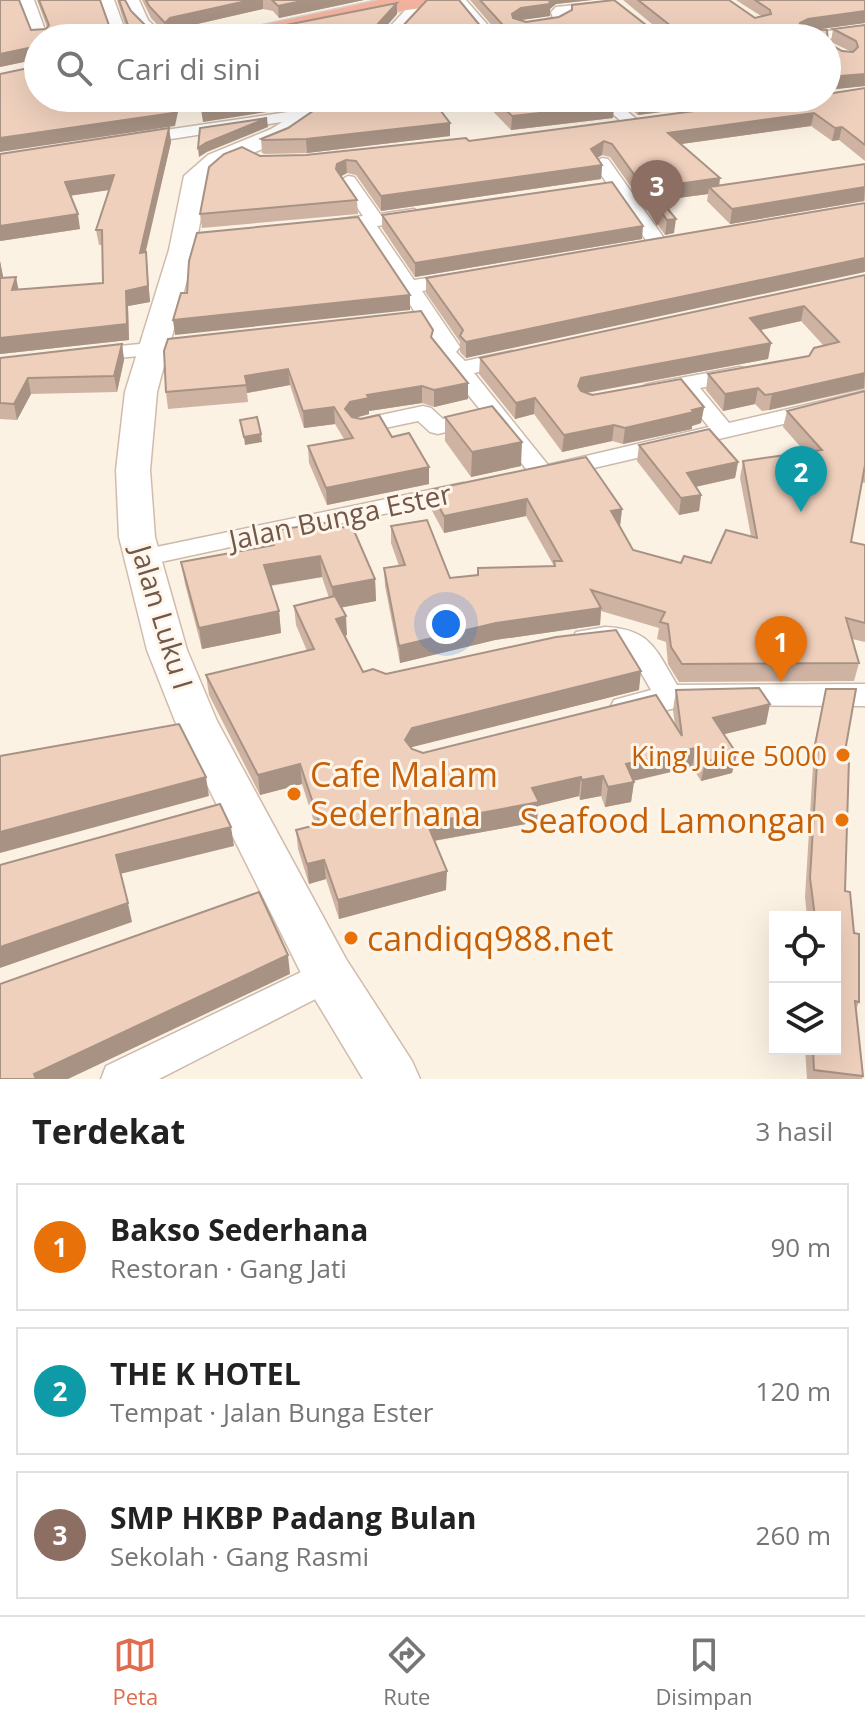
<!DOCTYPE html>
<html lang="id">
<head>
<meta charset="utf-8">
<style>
	body { margin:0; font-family:"Open Sans",sans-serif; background:#f6f6f6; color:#222 }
	.controls { position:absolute; right:24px; bottom:24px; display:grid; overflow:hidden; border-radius:0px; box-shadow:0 8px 32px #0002 }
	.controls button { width:72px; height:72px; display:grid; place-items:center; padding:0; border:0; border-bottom:2px solid #e0e0e0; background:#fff; color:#222; font:40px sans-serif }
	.you { position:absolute; left:446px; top:624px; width:28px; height:28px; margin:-20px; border:6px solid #fff; border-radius:50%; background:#1a73e8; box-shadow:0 0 0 12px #1a73e833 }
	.badge { display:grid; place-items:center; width:52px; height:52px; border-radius:50%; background:#e06c4f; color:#fff; font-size:26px; font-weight:700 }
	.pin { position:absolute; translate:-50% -66px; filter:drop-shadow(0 2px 4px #0008) }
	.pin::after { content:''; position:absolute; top:42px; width:28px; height:24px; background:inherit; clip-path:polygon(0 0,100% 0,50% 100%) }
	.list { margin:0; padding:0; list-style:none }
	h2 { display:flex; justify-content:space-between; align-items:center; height:104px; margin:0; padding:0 32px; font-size:34px }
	h2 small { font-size:26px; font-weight:400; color:#767676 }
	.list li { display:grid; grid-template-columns:52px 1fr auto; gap:24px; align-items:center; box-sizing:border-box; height:128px; margin:0 16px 16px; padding:0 16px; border:2px solid #e0e0e0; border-radius:0px }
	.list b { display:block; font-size:30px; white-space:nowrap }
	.list p { margin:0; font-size:26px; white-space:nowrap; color:#767676 }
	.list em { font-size:26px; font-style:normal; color:#767676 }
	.icon { flex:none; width:44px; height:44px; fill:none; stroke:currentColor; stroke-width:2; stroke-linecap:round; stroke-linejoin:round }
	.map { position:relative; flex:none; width:865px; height:1079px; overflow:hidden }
	.search { position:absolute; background:#fff; box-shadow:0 8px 32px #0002; left:24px; right:24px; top:24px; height:88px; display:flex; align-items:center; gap:20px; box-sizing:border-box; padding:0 28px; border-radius:44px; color:#767676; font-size:30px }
	.sheet { height:536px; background:#fff }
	nav { display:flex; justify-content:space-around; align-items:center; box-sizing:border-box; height:112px; border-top:2px solid #e0e0e0; background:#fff; font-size:22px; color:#767676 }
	nav a { display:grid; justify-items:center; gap:4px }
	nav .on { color:#e06c4f }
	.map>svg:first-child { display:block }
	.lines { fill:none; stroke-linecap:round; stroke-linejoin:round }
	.street-casing { stroke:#ccb9ab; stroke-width:3 }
	.secondary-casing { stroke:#d1bbac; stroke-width:3 }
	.highway-casing { stroke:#d8d0cd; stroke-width:3 }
	.street { fill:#fff; fill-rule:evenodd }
	.secondary { fill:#fff; fill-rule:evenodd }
	.highway { fill:#f3b29e; fill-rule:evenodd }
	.wall { fill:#ceb3a3 }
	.shaded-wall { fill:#a79284 }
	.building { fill:#efd0bd; stroke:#a79284; stroke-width:2 }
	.food-dot { fill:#e8710a; stroke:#fef6ea; stroke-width:3 }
	.labels { text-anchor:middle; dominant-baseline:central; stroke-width:6; stroke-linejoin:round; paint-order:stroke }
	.street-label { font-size:28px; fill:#72584b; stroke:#fef6ea }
	.food-label { font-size:28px; fill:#c56008; stroke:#fef6ea; text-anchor:end }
	.near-food-label { font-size:34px; fill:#c56008; stroke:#fef6ea; text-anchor:start }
</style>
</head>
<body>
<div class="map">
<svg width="865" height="1079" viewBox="0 0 865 1079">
	<rect width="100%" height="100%" fill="#fbf2e4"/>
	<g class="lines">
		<defs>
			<g id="street">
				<polygon points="20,0 34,0 48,38 38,38 36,41"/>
				<polygon points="100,0 114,0 128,38 114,38"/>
				<polygon points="125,0 139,0 148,20 166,38 151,38 135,22"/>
				<polygon points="452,0 466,0 499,38 484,38"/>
				<polygon points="606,2 613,6 611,9 565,14 565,24 532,30 525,26 553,18 551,12 556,7"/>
				<polygon points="865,26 865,34 827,39 799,38 806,34"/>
				<polygon points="594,98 612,98 642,124 640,127 628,127"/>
				<polygon points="315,108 321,110 321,116 138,144 130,139 138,134"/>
				<polygon points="602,158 608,159 666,241 669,245 666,249 652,249 593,163"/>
				<polygon points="348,176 354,177 380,214 414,209 423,215 414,221 377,226 414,280 462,273 469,275 472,279 469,283 422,291 460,347 456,352 465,361 512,351 520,353 523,358 520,363 474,373 548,465 709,427 680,392 653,397 645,395 642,390 645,385 653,383 740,367 748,369 751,374 748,379 700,388 729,423 865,391 865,405 542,480 533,478 489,421 438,434 430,432 418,421 361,433 353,431 349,426 353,421 423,406 431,408 443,419 482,412 433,351 437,346 360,228 326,233 317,227 326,221 363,216 339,181"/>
				<polygon points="172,341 183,347 180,352 87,361 76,355 87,349"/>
				<polygon points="463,483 472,485 475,490 472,495 142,566 133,564 129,558 133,552 142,550"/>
				<path d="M605,627c46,2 51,23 72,58l188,-1v22l-172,-1c-23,2 -59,17 -79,11l-4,-8 4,-8 37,-10 -16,-28 -14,-14 -35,1 -10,-3 -4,-7 4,-7z"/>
				<polygon points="328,959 341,964 346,975 341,986 159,1079 101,1079 106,1066"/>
			</g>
			<g id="secondary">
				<polygon points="415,0 433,1 400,38 379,38"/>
				<polygon points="320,98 346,98 287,139 224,165 208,179 195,250 157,392 150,470 155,537 187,650 217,721 346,959 412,1061 420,1079 363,1079 310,991 175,721 147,650 119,537 116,470 125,392 169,250 184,176 208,155 271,129"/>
			</g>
			<polygon id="highway" points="379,0 440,0 429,7 363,16 267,38 224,38 228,33 236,31"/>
		</defs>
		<use href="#street" class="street-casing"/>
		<use href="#secondary" class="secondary-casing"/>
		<use href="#highway" class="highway-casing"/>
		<use href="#street" class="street"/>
		<use href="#secondary" class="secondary"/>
		<use href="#highway" class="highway"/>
	</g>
	<g class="wall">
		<polygon points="0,0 19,0 31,30 46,29 47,27 37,0 100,0 110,28 126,28 117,0 125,0 131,11 149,29 161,29 151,18 142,0 364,0 279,18 273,11 263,9 176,29 266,29 397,3 397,14 384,29 400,29 427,0 459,0 482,28 494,28 470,0 592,0 556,4 550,9 550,16 521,20 526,22 559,17 572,10 572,5 614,0 650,28 658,29 623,0 729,0 755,18 761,16 736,0 865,0 865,23 819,29 827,30 828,43 842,51 850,51 831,42 833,29 865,25 865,86 827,90 827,38 38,38 38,66 38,59 0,67"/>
		<polygon points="865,88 865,161 839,140 832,141 811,126 681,144 720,178 719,186 865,164 865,201 730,224 707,201 708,194 663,200 663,203 674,233 665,235 610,157 602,155 597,158 602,165 601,179 381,211 356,175 347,173 341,176 357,200 358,214 202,228 200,214 260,156 306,155 469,141"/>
		<polygon points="480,98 606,98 614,105 613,118 511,130"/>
		<polygon points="617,98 768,98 638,115"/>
		<polygon points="450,123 450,136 307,153 265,154 262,153 261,139"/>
		<polygon points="169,128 171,142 145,252 150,302 128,306 129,340 0,354 0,261 3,278 18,290 103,283 102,245 99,245 96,230 109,190 70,196 80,229 0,241"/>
		<polygon points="865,203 466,358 460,352 460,342 426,293 426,278"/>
		<polygon points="382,215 642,239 415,277 382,228"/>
		<polygon points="865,275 865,389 769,410 762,411 755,404 723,411 706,390 708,374 809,356 824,346 801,321 760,330 771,343 768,359 587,393 704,407 701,423 692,426 692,429 623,444 612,441 562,452 534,414 515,419 479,374 480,358"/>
		<polygon points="433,340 468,399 434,407 422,403 369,411 369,414 355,418 392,437 429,484 327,505 309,463 308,446 344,439 335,424 304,428 290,385 247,393 248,402 168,409 166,392"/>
		<polygon points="122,344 124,360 117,392 31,394 17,420 0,419 0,358"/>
		<polygon points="865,391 865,483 862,482 851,542 865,545 865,642 852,639 859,663 854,681 679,682 668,664 666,642 657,639 659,628 601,611 600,625 495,640 400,663 385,586 384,568 399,566 391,543 391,526 450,578 554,566 526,516 444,533 430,507 430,490 622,509 620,526 633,550 681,563 711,563 751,536 740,478 743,461 806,453 783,427 787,411"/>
		<polygon points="445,417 521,466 471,477 445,441"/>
		<polygon points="639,445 738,462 735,478 696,487 701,495 699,511 679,515 637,461"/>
		<polygon points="333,529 375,579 376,601 341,607 347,635 345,636 363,672 639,690 412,747 411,749 423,753 675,725 673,710 676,690 766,724 723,734 737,754 732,773 701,781 692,767 634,781 631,802 605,807 601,796 580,800 579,796 538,806 537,822 434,841 446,890 339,919 326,879 309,884 298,849 296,830 315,825 302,784 260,795 209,695 206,675 307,651 296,625 294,606 329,598 322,577 271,586 279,611 281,633 202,649 185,584 181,562 272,545 270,531"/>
		<polygon points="826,689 844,757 845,891 859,1002 856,1009 863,1076 862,1079 807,1079 805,1049 835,1049 835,917 807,917 805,897 813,765 810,765"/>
	</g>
	<g class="shaded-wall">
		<polygon points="251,0 263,0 263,9 171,30 167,35 165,23 170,18"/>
		<polygon points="307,0 364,0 279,18 278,6"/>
		<polygon points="549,0 592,0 556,4 550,9 550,16 521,20 511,26 512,14 521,8"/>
		<polygon points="397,3 397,14 376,38 376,26"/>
		<polygon points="865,11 865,23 806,31 798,35 800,23 808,19"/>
		<polygon points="38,46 38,59 0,67 0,54"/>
		<polygon points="865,74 865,86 827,90 827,81 829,77"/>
		<polygon points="177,98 181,98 175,126 0,152 0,138"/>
		<polygon points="273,98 315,98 300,107 203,122 201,109"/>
		<polygon points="669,98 768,98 638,115 639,102"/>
		<polygon points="614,105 613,118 511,130 512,116"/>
		<polygon points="814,113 811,126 667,146 668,133"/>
		<polygon points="267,118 268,127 207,152 199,157 198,148 206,143"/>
		<polygon points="450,123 450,136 307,153 306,139"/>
		<polygon points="842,127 839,140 832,141 835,128"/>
		<polygon points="169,128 171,142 142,268 140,253"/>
		<polygon points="604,141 602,155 590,162 591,149"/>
		<polygon points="346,160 347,173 338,178 336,169 337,164"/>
		<polygon points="602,165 601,179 381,211 381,196"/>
		<polygon points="114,175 116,189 67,196 65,182"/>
		<polygon points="720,178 718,192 709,187 708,194 663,200 662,211 656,187"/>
		<polygon points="865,187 864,201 730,224 732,209"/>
		<polygon points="78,214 80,229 0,241 0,226"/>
		<polygon points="676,219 674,233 665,235 667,220"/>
		<polygon points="643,226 642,239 415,277 415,263"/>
		<polygon points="146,252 150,302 128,306 129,340 0,354 0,338 126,291"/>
		<polygon points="865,258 865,272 466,358 466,342"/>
		<polygon points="0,261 3,276 1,293 0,287"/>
		<polygon points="16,277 19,292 12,290"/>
		<polygon points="410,295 410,310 175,335 173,320"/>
		<polygon points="804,306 801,321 747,333 750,318"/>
		<polygon points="771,343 768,359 579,394 578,386 581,378"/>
		<polygon points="122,344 124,360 117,392 114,376"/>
		<polygon points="288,369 290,385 247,393 245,376"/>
		<polygon points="865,373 864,388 769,410 772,394"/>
		<polygon points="28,378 31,394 17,420 14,404"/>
		<polygon points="468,383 468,399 434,407 434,390"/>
		<polygon points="422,386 422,403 369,411 369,414 351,419 345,409 350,402 367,395"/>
		<polygon points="758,388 755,404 723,411 725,394"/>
		<polygon points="535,398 534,414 515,419 516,403"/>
		<polygon points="334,407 335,424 304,428 303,411"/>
		<polygon points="704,407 701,423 692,426 692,429 623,444 625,428"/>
		<polygon points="614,425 612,441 562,452 564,435"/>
		<polygon points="261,434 262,442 245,445 244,437"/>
		<polygon points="522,442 521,466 471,477 472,452"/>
		<polygon points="738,462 735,478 685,489 687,473"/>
		<polygon points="429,467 429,484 327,505 326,488"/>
		<polygon points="701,495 699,511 679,515 681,498"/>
		<polygon points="527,499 526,516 444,533 444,516"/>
		<polygon points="622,509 620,526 609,528 611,511"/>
		<polygon points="320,556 322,577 266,586 264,565"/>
		<polygon points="375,579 376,601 334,609 332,587"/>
		<polygon points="601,608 600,625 495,640 400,663 399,646 496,623"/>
		<polygon points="279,611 281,633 202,649 199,628"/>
		<polygon points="346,616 347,635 337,638 336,619"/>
		<polygon points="641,671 639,690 412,747 405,760 405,740 412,728"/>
		<polygon points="770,704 766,724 709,738 713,718"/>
		<polygon points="696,748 692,767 623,783 626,764"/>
		<polygon points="737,754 732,773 701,781 705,762"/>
		<polygon points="300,764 302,784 260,795 258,775"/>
		<polygon points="603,776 601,796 580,800 582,780"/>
		<polygon points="206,777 209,796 0,853 0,832"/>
		<polygon points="581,777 579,796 538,806 537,822 427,842 427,823 532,788"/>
		<polygon points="634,782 631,802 605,807 608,787"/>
		<polygon points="231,827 234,846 120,874 116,855"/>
		<polygon points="324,860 326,879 309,884 307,864"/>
		<polygon points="447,871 446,890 339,919 338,900"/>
		<polygon points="128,903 132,922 0,968 0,947"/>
		<polygon points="288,955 290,974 68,1079 36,1079 34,1074"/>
	</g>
	<g class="building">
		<polygon points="0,0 19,0 31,30 46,29 49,25 39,0 100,0 110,28 129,28 119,0 125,0 131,11 149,29 266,29 397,3 376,26 379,29 400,29 427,0 459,0 482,28 501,28 502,24 480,0 549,0 550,4 521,8 512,14 513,18 526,22 559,17 572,10 572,5 614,0 650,28 668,29 671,26 638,0 729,0 755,18 771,14 770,10 755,0 865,0 865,11 808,19 800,23 799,28 827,30 828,43 842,51 853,52 858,47 856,41 833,29 865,25 865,74 829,77 827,81 827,38 38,38 38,66 38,46 0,54"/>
		<polygon points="146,0 251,0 170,18 165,23 149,6"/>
		<polygon points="272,0 307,0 278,6"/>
		<polygon points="38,66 38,98 177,98 173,113 0,138 0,74"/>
		<polygon points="865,88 865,145 842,127 835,128 814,113 668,133 720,178 656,187 664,196 658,197 676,219 667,220 612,144 604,141 591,149 602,165 381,196 356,161 346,160 337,164 336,169 357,200 200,214 209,167 224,154 242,147 260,156 306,155 466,138 469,141 793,98 827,98 827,94"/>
		<polygon points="202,98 273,98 201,109"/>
		<polygon points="332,98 431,98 450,123 306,139 264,140 261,139 288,128"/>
		<polygon points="493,98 606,98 614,105 512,116"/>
		<polygon points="634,98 669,98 639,102"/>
		<polygon points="267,118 206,143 198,148 200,128"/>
		<polygon points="169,128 140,253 146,252 148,286 126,291 127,324 0,338 0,278 16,277 12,290 103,283 102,230 96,230 114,175 65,182 78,214 0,226 0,154"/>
		<polygon points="865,164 865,187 732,209 709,187"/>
		<polygon points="612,182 643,226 415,263 382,215"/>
		<polygon points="865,203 865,258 466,342 460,336 463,330 426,278"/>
		<polygon points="358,217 410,295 173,320 181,293 187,293 189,261 197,233"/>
		<polygon points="865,275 865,373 772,394 765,395 758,388 725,394 708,374 809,356 814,348 839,342 804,306 750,318 771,343 581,378 578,386 581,391 592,395 681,379 704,407 692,410 694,412 625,428 614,425 564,435 535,398 516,403 480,358"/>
		<polygon points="421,311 433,330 431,337 468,383 434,390 422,386 367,395 369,398 350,402 345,409 352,417 361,419 379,415 392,437 409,433 429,467 326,488 308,446 353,438 334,407 303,411 288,369 245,376 247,385 166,392 164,351 168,339"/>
		<polygon points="122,344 114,376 28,378 14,404 0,403 0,358"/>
		<polygon points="865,391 865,465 851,542 865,545 865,623 846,618 859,663 682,664 671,647 668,624 660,622 665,612 591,590 601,608 496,623 399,646 384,568 405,565 391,526 427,520 450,578 478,575 478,568 555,566 554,561 562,561 527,499 444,516 430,490 586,457 622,509 611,511 633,550 681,563 684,556 711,563 726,530 757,538 743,461 822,450 787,411"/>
		<polygon points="492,406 522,442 472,452 445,417"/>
		<polygon points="257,417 261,434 244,437 240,420"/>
		<polygon points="709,429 738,462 687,473 701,495 681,498 639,445"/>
		<polygon points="330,522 333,529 352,526 375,579 332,587 320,556 264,565 279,611 199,628 181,562 274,545 270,531"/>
		<polygon points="335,596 346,616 336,619 363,672 373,669 386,674 556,637 616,630 641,671 412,728 405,740 412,749 423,753 656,695 682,736 676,690 759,688 770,704 713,718 737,754 705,762 696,748 626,764 634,782 608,787 603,776 582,780 581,777 532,788 539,802 427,823 447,871 338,900 324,860 307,864 296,830 320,824 300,764 258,775 206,675 314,649 294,606"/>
		<polygon points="826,689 856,689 844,757 849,758 845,891 850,892 854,933 859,934 859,1002 855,1001 863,1076 814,1070 813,1049 835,1049 835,917 815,917 810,878 818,746 815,745"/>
		<polygon points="179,724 206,777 0,832 0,756"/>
		<polygon points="220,804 231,827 116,855 128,903 0,947 0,865"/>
		<polygon points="259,892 288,955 34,1074 36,1079 0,1079 0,984"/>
	</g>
	<g class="food-dot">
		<circle cx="843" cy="755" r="8"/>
		<circle cx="294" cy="794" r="8"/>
		<circle cx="842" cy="820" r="8"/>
		<circle cx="351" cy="938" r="8"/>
	</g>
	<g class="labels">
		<g class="street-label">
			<text transform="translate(340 516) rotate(-12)">Jalan Bunga Ester</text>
			<text transform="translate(163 617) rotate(73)">Jalan Luku I</text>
		</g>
		<g class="food-label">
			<text x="827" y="755">King Juice 5000</text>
		</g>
		<g class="near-food-label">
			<text x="310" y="774">Cafe Malam<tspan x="310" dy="39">Sederhana</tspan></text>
			<text x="826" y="820" text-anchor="end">Seafood Lamongan</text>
			<text x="367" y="938">candiqq988.net</text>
		</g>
	</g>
</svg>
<div class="controls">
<button><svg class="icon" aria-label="locate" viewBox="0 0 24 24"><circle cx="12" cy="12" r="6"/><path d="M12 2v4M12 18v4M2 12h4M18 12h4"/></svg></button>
<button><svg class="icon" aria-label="layers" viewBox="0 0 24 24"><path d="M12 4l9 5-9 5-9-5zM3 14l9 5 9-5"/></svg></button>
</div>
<div class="you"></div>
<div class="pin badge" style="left:781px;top:682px;background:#e8710a">1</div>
<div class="pin badge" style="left:801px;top:512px;background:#0f9aa8">2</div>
<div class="pin badge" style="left:657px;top:226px;background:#8d6e63">3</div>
<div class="search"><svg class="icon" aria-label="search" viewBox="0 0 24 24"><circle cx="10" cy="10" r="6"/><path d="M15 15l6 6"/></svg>Cari di sini</div>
</div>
<section class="sheet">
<h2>Terdekat<small>3 hasil</small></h2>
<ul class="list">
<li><span class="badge" style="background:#e8710a">1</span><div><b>Bakso Sederhana</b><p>Restoran · Gang Jati</p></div><em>90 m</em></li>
<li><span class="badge" style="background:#0f9aa8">2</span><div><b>THE K HOTEL</b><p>Tempat · Jalan Bunga Ester</p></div><em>120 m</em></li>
<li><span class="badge" style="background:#8d6e63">3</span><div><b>SMP HKBP Padang Bulan</b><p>Sekolah · Gang Rasmi</p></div><em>260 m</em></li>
</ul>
</section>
<nav>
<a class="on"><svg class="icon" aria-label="map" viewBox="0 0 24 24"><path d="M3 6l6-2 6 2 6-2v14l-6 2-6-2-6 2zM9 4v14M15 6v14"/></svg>Peta</a>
<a><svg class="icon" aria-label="directions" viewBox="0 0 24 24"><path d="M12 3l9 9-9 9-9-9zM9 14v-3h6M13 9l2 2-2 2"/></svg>Rute</a>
<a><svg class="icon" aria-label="saved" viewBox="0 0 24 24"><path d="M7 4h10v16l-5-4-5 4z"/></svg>Disimpan</a>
</nav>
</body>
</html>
